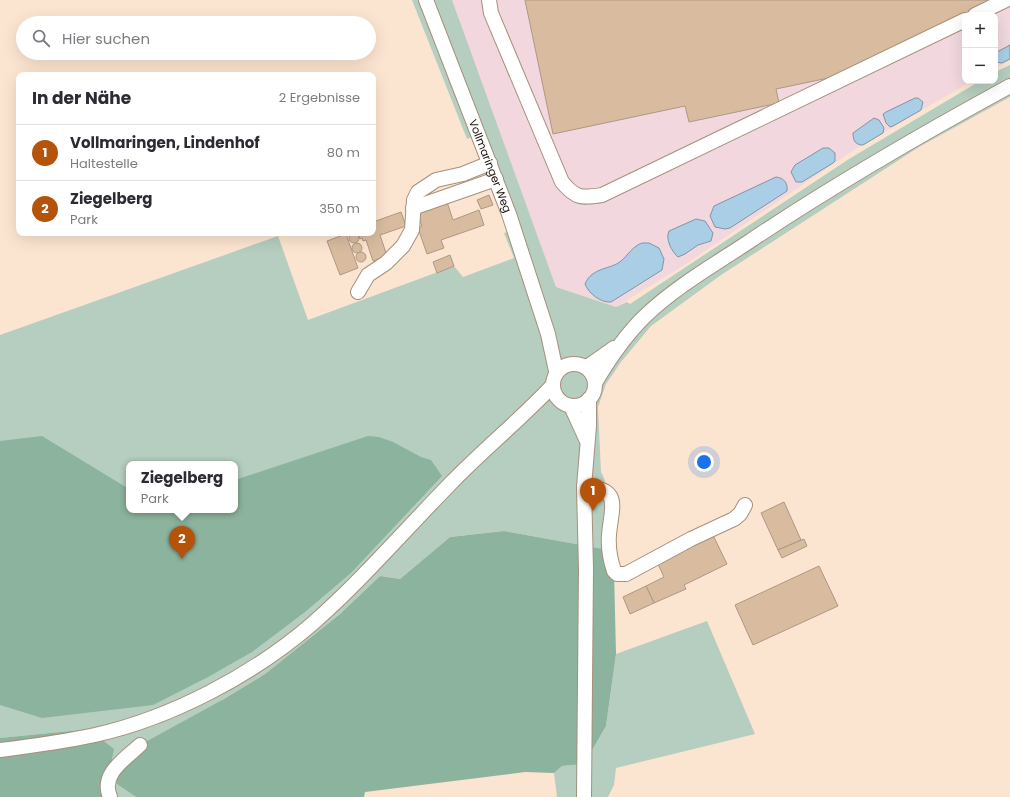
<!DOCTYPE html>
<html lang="de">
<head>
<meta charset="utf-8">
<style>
	body { margin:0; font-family:Poppins,sans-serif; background:#f7f7f7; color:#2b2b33 }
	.controls { position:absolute; right:12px; top:12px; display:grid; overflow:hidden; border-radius:8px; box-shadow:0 4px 16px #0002 }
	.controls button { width:36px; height:36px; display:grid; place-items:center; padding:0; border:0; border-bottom:1px solid #e1e1e2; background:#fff; color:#2b2b33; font:20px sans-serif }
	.you { position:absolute; left:704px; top:462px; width:14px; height:14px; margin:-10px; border:3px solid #fff; border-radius:50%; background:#1a73e8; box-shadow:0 0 0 6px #1a73e833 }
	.badge { display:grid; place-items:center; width:26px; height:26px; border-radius:50%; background:#b45309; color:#fff; font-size:13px; font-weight:700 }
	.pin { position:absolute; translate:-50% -33px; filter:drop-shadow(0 1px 2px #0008) }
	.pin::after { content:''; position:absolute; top:21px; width:14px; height:12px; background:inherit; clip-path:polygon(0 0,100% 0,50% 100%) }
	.popup { position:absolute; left:126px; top:461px; width:112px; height:52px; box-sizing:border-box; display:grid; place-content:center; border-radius:8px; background:#fff; filter:drop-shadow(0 1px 3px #0005); font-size:13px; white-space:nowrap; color:#7c7c81 }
	.popup b { font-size:15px; color:#2b2b33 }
	.popup::after { content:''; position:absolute; left:50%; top:100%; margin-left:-8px; border:8px solid transparent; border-top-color:#fff }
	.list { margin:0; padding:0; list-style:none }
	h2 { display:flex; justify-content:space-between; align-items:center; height:52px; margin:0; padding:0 16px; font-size:17px }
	h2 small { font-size:13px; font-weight:400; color:#7c7c81 }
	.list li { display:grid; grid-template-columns:26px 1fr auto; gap:12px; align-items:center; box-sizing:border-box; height:56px; padding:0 16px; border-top:1px solid #e1e1e2 }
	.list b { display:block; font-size:15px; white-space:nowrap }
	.list p { margin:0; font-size:13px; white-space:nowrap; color:#7c7c81 }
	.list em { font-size:13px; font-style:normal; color:#7c7c81 }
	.icon { flex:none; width:22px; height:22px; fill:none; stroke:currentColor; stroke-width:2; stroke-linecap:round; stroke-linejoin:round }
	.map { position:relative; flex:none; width:1010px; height:797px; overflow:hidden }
	.search { position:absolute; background:#fff; box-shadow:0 4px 16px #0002; left:16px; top:16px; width:360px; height:44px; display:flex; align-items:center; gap:10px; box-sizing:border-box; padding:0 14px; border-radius:22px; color:#7c7c81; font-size:15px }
	.panel { position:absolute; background:#fff; box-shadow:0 4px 16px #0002; left:16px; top:72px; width:360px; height:164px; border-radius:8px }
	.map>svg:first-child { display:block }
	.industrial { fill:#f2d8de }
	.green { fill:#b5cebf; fill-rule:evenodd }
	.forest { fill:#8cb39d }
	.water { fill:#a9cee6; stroke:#7e96a4 }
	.building { fill:#d9bc9f; stroke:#ad9884 }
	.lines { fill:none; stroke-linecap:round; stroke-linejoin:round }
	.minor-casing { stroke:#a5907c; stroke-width:16 }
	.minor { stroke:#fff; stroke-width:14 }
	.labels { text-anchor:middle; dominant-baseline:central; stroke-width:4; stroke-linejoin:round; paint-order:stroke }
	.street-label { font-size:11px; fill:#1a130b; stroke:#fff }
</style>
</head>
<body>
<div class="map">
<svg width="1010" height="797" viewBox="0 0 1010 797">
	<rect width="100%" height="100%" fill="#fce5d0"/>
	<polygon class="industrial" points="451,0 1010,0 1010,60 995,68 995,15 965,15 965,81 972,81 854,150 683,266 616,307 556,287"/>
	<g class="green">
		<path d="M412,0h40l104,287 60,20 11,-5 3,2 219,-145 131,-78h15v-9l15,-7v32l-91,50 -198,128 -70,51 -30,36 -15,22 -8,23 3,65c11,19 7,56 8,78l-105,-19 -54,6 -50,42 -20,-3 -40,38 -75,60 -41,25 -116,79 28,19h-26l-30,-67 -80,8v-403l278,-99 30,84 146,-54 9,11 51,-19 -10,-25 4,-1 -35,-95 -6,2zM129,464h106v46h-106z"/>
		<polygon points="707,621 755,734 616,768 614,785 608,797 557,797 554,773 562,766 584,764 606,726 616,654"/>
	</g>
	<g class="forest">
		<polygon points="42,436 129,489 129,510 235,510 235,480 368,436 379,437 393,442 421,457 431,460 442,476 351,573 305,612 252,652 208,677 153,705 42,718 0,705 0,441"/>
		<polygon points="504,531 609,550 614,571 616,654 606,726 584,764 562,766 554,773 525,772 365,792 364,797 136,797 108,778 110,797 0,797 0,738 80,730 96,735 114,749 108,777 140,745 224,699 265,674 340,614 380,576 400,579 450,537"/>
	</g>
	<g class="water">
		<polygon points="1010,45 1010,59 1002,63 996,62 997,52"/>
		<polygon points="915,98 918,98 923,102 921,110 893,126 890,127 886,123 883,114 886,112"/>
		<path d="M874,118l5,2 5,8 -1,5 -20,12c-8,0 -10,-5 -10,-12z"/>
		<polygon points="823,148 829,148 835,153 835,161 833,163 802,182 796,182 791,172 795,165"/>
		<path d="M776,177c8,1 12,6 11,14l-57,37 -5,1 -10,-2 -5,-11 4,-10z"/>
		<path d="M696,219l9,2 8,12 -2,8 -13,4 -13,9 -7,3c-6,-5 -13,-18 -9,-26z"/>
		<path d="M642,243h7l10,5 5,11 -2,11 -51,32c-10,1 -22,-8 -26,-18 7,-17 25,-14 36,-23 7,-6 12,-15 21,-18z"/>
	</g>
	<g class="building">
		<polygon points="525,0 992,0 838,76 776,89 779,103 689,122 685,106 553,134"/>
		<polygon points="489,195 493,205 481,209 477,200"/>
		<polygon points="447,202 453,220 479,210 484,225 441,240 444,248 427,254 418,228 422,226 417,212"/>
		<polygon points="401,212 406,226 380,235 387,256 373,261 366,240 363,241 362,238 360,239 358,233 373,233 373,222"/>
		<circle cx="354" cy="238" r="5"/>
		<polygon points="346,234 358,268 340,275 327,241"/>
		<circle cx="357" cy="248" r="5"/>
		<circle cx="361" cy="257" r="5"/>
		<polygon points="450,255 454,266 437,273 433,262"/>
		<polygon points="784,502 801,540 778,550 761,513"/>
		<polygon points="711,531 727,564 684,585 686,589 654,603 646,586 664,577 657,562"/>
		<polygon points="804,539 807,546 782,558 778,550"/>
		<polygon points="819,566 838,606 753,645 735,605"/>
		<polygon points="646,586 654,603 630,614 623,597"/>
	</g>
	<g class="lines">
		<defs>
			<g id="minor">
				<path id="s1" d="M426,0l83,214 39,120 8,37"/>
				<path d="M489,0l2,13 71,169c14,17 20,16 40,13l363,-175"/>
				<polyline points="975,15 1006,0"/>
				<polyline points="413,208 496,179"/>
				<polyline points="358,292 368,275 386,263 403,246 412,230 414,200 418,192 436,180 463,174 490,163"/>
				<circle cx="574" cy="385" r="21"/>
				<polyline points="587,367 614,348"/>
				<path d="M595,383c14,-24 29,-46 49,-66 30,-29 68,-51 103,-74 85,-57 173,-108 263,-157"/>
				<polyline points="571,406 586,439"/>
				<path d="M584,487c39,1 27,21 25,48 -1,12 1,24 5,36l3,3h9l65,-35 43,-20 6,-5 5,-9"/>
				<path d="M0,750c32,-4 63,-8 95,-15 76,-17 158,-60 217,-111 50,-44 93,-94 139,-141 33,-34 69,-63 101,-97"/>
				<path d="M110,797c-10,-23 15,-38 30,-52"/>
				<polyline points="584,797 586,569 584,487 589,426 589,399"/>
			</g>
		</defs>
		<use href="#minor" class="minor-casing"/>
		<use href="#minor" class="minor"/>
	</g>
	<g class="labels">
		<g class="street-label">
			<text stroke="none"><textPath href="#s1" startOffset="178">Vollmaringer Weg</textPath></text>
		</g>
	</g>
</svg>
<div class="controls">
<button>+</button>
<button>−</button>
</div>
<div class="you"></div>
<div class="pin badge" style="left:593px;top:511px">1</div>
<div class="pin badge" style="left:182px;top:559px">2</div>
<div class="popup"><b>Ziegelberg</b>Park</div>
<div class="search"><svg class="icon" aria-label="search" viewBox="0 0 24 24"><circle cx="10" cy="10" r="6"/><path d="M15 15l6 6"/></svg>Hier suchen</div>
<section class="panel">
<h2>In der Nähe<small>2 Ergebnisse</small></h2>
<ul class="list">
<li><span class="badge">1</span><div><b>Vollmaringen, Lindenhof</b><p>Haltestelle</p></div><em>80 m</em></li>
<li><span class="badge">2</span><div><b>Ziegelberg</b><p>Park</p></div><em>350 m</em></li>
</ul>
</section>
</div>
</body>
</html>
